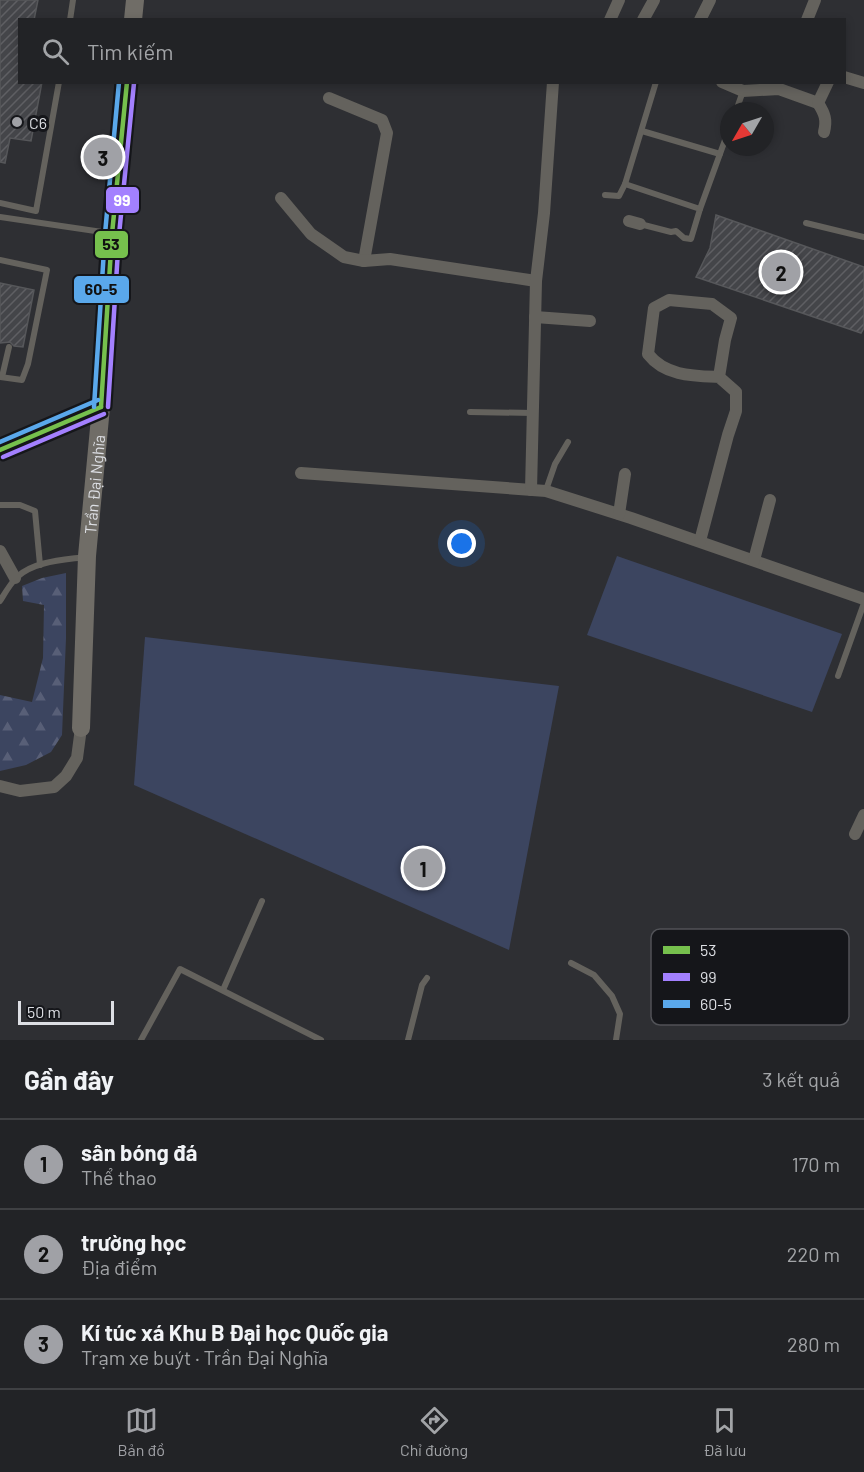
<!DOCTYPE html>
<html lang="vi">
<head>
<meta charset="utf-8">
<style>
	body { margin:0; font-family:Barlow,sans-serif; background:#2a2b2e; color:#f1f3f6 }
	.compass { position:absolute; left:720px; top:102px; width:54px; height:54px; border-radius:50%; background:#222326; box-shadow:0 3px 9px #0003; rotate:231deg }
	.scale { position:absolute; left:18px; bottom:15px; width:96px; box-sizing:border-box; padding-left:6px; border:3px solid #dddfe4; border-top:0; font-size:16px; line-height:21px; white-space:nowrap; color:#dddfe4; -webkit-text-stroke:4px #15161a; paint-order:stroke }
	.you { position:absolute; left:462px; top:544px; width:21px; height:21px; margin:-15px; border:4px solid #fff; border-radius:50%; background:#1a73e8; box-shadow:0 0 0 9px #1a73e833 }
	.badge { display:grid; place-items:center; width:39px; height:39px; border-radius:50%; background:#a0a1a6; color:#111; font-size:20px; font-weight:700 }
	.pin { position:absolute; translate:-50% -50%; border:3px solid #fff; box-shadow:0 2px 6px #0006 }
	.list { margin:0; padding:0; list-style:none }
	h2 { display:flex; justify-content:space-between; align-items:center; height:78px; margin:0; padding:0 24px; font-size:26px }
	h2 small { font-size:20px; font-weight:400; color:#a2a4a7 }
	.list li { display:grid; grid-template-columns:39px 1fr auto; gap:18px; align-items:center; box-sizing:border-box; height:90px; padding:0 24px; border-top:2px solid #3f4043 }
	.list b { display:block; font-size:22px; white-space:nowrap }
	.list p { margin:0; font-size:20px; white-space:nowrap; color:#a2a4a7 }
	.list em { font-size:20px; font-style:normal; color:#a2a4a7 }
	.icon { flex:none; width:33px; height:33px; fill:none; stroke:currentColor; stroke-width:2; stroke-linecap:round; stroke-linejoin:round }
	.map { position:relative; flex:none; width:864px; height:1040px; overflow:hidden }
	.search { position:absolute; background:#222326; box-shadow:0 3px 9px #0003; left:18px; right:18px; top:18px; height:66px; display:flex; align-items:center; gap:15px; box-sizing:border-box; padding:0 21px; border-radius:0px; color:#a2a4a7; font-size:22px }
	.sheet { height:348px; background:#222326 }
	nav { display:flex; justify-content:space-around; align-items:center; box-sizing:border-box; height:84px; border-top:2px solid #3f4043; background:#222326; font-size:16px; color:#a2a4a7 }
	nav a { display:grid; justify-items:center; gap:3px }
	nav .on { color:#a0a1a6 }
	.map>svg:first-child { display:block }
	.forest { fill:url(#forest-firs) }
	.pitch { fill:#3c4560 }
	.building { fill:url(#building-hatch); stroke:#56575a; stroke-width:1.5 }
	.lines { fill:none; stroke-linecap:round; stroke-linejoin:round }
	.lane { stroke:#64625d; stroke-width:6 }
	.street { stroke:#64625d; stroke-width:12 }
	.secondary { stroke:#706d67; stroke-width:18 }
	.bus-1-casing { stroke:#15161a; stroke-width:9 }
	.bus-2-casing { stroke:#15161a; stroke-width:9 }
	.bus-3-casing { stroke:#15161a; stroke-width:9 }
	.bus-1 { stroke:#76c04d; stroke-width:4.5 }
	.bus-2 { stroke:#a380ff; stroke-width:4.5 }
	.bus-3 { stroke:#5aa8eb; stroke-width:4.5 }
	.poi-dot { fill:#a0a1a6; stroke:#15161a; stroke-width:2 }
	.labels { text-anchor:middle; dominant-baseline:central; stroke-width:6; stroke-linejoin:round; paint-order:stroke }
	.poi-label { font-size:16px; fill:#dddfe4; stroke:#15161a; text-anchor:start }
	.street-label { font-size:16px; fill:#dddfe4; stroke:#15161a }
	.key { fill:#15161a; stroke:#515257; stroke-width:1.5 }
	.key-label { font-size:16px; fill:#dddfe4 }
	.line-badge { stroke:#15161a; stroke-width:2 }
	.badge-label { font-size:16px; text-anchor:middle; font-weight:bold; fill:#fff }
	.pale-badge-label { font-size:16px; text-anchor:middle; font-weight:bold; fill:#111 }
</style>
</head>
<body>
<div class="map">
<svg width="864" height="1040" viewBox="0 0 864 1040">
	<defs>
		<pattern id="forest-firs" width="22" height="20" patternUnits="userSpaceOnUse" patternTransform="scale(1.5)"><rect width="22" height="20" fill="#3c4560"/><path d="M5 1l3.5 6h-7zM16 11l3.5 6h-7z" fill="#585f77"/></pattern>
		<pattern id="building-hatch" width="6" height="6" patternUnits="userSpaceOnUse" patternTransform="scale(1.5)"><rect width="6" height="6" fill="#444549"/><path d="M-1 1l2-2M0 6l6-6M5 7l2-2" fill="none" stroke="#5f5f63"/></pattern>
	</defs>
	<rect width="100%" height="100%" fill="#2e2f33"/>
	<polygon class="forest" points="66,573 66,638 62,735 51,752 26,765 0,771 0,695 32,702 43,658 44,605 23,601 22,586 42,578"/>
	<g class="pitch">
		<polygon points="617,556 842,634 812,712 587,635"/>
		<polygon points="145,637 559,686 509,950 134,785"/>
	</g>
	<g class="building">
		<polygon points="0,0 38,0 34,20 20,20 20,82 42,82 31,141 10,138 5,163 0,162"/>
		<polygon points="716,215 864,267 864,328 861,333 696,277 710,248"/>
		<polygon points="0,283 34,290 23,347 14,346 10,342 0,343"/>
	</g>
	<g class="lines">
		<g class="lane">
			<polyline points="70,20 73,0"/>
			<polyline points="736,111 743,91"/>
			<polyline points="642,131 720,154"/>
			<polyline points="625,184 700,209 691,239 684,238 676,231 671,232 640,224"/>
			<polyline points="605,195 619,196 625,184 656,82"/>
			<polyline points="0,203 36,211 59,82"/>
			<polyline points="700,209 729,129"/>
			<polyline points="0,217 109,233"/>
			<polyline points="806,223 864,237"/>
			<polyline points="0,260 47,270 28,364 22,380 0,377"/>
			<polyline points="2,377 9,347"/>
			<polyline points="470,412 533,413"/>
			<polyline points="0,450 99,408"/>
			<polyline points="546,490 555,464 568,442"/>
			<polyline points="0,505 20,505 35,511 40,565"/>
			<path d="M0,601c5,-8 10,-17 17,-24 17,-16 47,-17 68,-20"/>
			<polyline points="838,676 864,603"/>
			<polyline points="571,963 594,975 612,996 620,1014 616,1040"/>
			<polyline points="223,990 262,901"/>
			<polyline points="141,1040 180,969 321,1040"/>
			<polyline points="408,1040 422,985 427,978"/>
		</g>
		<g class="street">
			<polyline points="610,20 619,0"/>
			<polyline points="643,20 654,0"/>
			<polyline points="700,20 710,0"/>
			<polyline points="807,20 815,0"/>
			<polyline points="844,77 864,83"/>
			<polyline points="722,82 743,91 779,89 818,103 828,82"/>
			<polyline points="329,98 382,120 387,133 364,261"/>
			<path d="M818,103c7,11 9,17 6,29"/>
			<polyline points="281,198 311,234 344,257 364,261 390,259 536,281"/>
			<polyline points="629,221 640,224"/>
			<polyline points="535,317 590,321"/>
			<polyline points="301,473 546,491 631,518 864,599"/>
			<polyline points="531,490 536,281 544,213 553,82"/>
			<polyline points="619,514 625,474"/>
			<path d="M700,541l28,-106 8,-24v-19l-17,-15 6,-37 6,-22 -19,-14 -43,-4 -15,8 -6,46c17,22 45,22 71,23"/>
			<polyline points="0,551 15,578"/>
			<polyline points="754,560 770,500"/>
			<polyline points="0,786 20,791 54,787 66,776 77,758 81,728"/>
			<polyline points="855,834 864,815"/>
		</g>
		<g class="secondary">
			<polyline points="133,20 135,0"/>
			<path id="s1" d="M81,728l6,-172 14,-149 11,-173 15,-152"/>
		</g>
		<defs>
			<g id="bus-1">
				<polyline points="101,407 112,234 127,82"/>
				<polyline points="0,450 101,407"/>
			</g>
			<g id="bus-2">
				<polyline points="108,407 119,235 134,83"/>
				<polyline points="3,457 104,414"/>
			</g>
			<g id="bus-3">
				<polyline points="94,407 105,234 119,82"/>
				<polyline points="0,442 98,400"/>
			</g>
		</defs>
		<use href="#bus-1" class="bus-1-casing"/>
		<use href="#bus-2" class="bus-2-casing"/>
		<use href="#bus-3" class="bus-3-casing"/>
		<use href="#bus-1" class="bus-1"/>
		<use href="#bus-2" class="bus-2"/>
		<use href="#bus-3" class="bus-3"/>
	</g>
	<circle class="poi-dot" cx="17" cy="122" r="6"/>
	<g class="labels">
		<g class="poi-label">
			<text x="29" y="122">C6</text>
		</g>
		<g class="street-label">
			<text stroke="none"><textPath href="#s1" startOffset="244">Trần Đại Nghĩa</textPath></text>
		</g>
	</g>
	<rect x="651" y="929" width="198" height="96" rx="9" class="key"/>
	<rect x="663" y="946" width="27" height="8" fill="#76c04d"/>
	<rect x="663" y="973" width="27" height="8" fill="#a380ff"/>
	<rect x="663" y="1000" width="27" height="8" fill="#5aa8eb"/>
	<g class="key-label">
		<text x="700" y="956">53</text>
		<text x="700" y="983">99</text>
		<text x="700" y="1010">60-5</text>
	</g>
	<g class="line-badge">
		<rect x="105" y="186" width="35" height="28" rx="6" fill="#a380ff"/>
		<rect x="94" y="230" width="35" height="29" rx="6" fill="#76c04d"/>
		<rect x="73" y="275" width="57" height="29" rx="6" fill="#5aa8eb"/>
	</g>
	<g class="badge-label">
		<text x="122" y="206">99</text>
	</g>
	<g class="pale-badge-label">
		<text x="111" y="250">53</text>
		<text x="101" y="295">60-5</text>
	</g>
</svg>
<svg class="compass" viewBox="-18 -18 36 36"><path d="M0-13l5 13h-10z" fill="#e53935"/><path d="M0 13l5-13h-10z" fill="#a2a4a7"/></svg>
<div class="scale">50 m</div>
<div class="you"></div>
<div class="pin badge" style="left:423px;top:868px">1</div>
<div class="pin badge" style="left:781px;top:272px">2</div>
<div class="pin badge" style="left:103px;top:157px">3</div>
<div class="search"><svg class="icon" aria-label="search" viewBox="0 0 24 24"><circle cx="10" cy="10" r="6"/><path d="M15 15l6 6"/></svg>Tìm kiếm</div>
</div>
<section class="sheet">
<h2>Gần đây<small>3 kết quả</small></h2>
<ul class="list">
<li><span class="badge">1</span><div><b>sân bóng đá</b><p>Thể thao</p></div><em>170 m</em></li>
<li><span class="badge">2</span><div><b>trường học</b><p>Địa điểm</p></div><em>220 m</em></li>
<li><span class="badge">3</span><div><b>Kí túc xá Khu B Đại học Quốc gia</b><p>Trạm xe buýt · Trần Đại Nghĩa</p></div><em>280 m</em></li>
</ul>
</section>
<nav>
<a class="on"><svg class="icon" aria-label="map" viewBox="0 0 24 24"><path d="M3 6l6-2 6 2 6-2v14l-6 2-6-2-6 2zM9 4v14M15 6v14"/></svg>Bản đồ</a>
<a><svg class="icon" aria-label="directions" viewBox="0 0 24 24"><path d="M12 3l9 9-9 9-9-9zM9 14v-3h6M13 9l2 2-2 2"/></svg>Chỉ đường</a>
<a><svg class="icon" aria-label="saved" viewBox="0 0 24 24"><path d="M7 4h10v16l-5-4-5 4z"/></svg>Đã lưu</a>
</nav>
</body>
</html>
